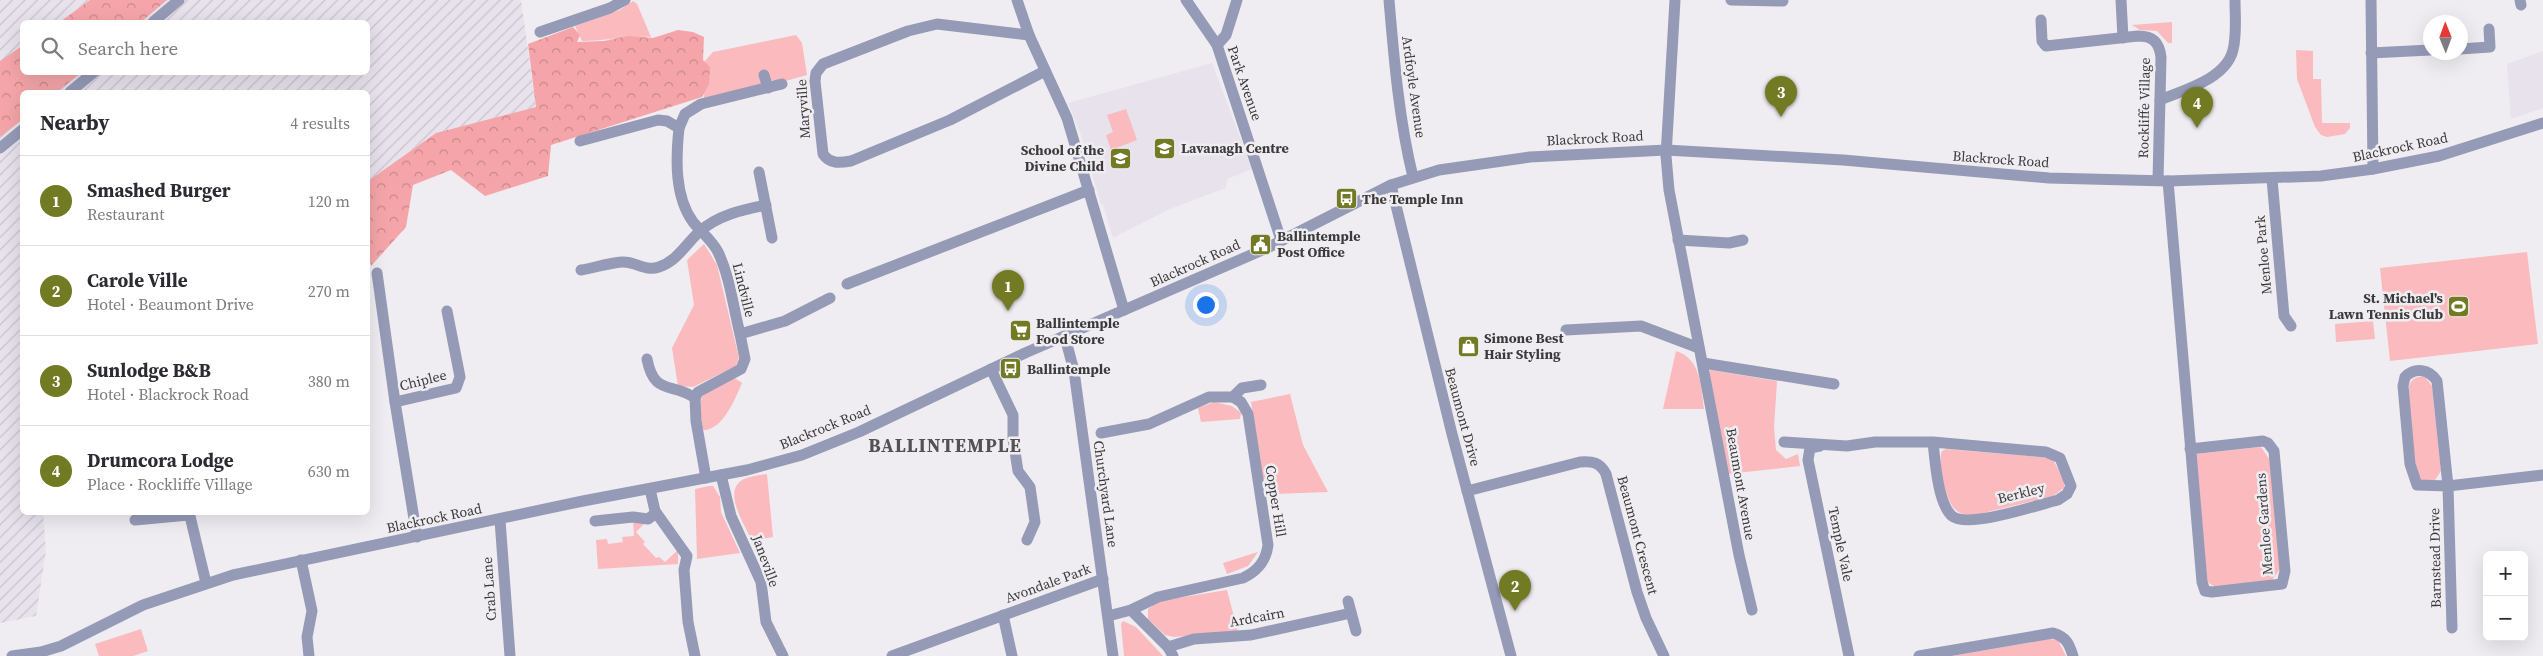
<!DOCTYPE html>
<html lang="en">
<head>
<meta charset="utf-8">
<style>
	body { margin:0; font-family:"Source Serif 4",serif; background:#f2f2f3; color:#2b2b33 }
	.controls { position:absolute; right:15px; bottom:15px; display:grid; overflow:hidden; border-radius:8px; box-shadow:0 5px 20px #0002 }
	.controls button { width:45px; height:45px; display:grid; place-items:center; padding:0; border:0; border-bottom:1px solid #e1e1e2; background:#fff; color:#2b2b33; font:25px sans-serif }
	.compass { position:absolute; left:2423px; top:15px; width:45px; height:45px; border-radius:50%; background:#fff; box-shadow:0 5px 20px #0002; rotate:359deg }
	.you { position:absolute; left:1205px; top:304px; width:18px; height:18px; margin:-12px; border:4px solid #fff; border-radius:50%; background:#1a73e8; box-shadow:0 0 0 8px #1a73e833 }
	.badge { display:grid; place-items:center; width:32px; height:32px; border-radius:50%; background:#727a24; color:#fff; font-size:16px; font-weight:700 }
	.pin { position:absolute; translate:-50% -41px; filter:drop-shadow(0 1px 2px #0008) }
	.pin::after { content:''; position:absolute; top:26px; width:18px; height:15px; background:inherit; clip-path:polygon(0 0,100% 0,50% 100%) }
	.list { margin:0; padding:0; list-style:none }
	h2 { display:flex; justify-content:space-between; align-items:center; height:65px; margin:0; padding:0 20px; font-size:21px }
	h2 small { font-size:16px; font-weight:400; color:#7c7c81 }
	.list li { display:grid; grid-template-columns:32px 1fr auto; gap:15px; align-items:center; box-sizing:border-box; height:90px; padding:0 20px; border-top:1px solid #e1e1e2 }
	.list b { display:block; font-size:19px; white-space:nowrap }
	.list p { margin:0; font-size:16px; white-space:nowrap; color:#7c7c81 }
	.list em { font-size:16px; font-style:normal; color:#7c7c81 }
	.icon { flex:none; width:28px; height:28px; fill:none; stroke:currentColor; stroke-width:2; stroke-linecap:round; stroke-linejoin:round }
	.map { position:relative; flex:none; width:2543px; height:656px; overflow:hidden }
	.search { position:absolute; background:#fff; box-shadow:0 5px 20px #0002; left:20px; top:20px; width:350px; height:55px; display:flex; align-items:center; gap:12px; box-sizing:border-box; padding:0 18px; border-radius:8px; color:#7c7c81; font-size:19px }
	.panel { position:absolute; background:#fff; box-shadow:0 5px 20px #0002; left:20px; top:90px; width:350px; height:425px; border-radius:8px }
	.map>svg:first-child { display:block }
	.built { fill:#e8e2ed }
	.industrial { fill:url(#industrial-furrows); fill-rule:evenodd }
	.green { fill:#fbbabd }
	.forest { fill:url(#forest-crowns) }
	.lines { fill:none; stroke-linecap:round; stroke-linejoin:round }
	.minor { stroke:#959ab7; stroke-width:11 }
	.labels { text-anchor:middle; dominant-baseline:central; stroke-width:5; stroke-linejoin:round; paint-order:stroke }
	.street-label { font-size:14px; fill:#3a3a3b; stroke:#efedf1 }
	.poi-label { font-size:14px; font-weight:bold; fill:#3a3a3b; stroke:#efedf1; text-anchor:start }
	.district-label { font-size:19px; font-weight:bold; letter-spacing:1px; fill:#535154; stroke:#efedf1 }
</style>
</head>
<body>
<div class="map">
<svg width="2543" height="656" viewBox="0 0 2543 656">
	<defs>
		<pattern id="industrial-furrows" width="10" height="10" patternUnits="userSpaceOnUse" patternTransform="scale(1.25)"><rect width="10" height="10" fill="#e8e2ed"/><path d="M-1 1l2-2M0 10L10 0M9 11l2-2" fill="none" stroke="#c8c3cc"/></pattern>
		<pattern id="forest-crowns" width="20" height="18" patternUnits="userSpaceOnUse" patternTransform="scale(1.25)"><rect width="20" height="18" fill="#f5a5a9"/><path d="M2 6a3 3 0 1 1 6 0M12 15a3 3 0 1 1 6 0" fill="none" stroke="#c7878b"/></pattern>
	</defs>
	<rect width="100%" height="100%" fill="#efedf1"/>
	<g class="built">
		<polygon points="2543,51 2543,108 2511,119 2507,64"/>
		<polygon points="1212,63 1252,169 1227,179 1226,188 1170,209 1113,238 1103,204 1101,205 1081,135 1068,103"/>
	</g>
	<path class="industrial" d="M0,0h521l15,107 -100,26 -68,48v-89h-346v420l21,1 3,38 -10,65 -36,7zM22,22h346v50h-346z"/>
	<g class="green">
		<path d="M633,1l4,3 14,33c-24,-1 -46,4 -69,4l-7,-15 45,-16z"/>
		<polygon points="2172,22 2172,43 2168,43 2157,31 2140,30 2132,25"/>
		<polygon points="796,35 802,43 807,75 782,82 770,80 761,83 760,85 704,98 703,63 713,52"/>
		<polygon points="2296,50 2313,51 2313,79 2321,79 2322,123 2350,123 2350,128 2345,134 2327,137 2321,135 2315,127 2297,79"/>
		<polygon points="1126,109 1137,140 1111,150 1106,135 1113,132 1107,115"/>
		<polygon points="704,244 717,265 739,358 736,366 693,387 678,386 672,348 694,305 687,260"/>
		<polygon points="2527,252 2538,344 2390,361 2380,268"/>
		<polygon points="2373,321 2375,339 2336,342 2335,324"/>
		<path d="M1676,351c25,8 25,35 28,58h-41z"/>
		<polygon points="1711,370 1777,381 1774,427 1776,450 1786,459 1798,454 1800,466 1728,474 1709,371"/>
		<path d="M732,376l10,7c-6,14 -19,47 -38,47l-2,-2 -2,-24 3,-10z"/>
		<path d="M2425,377l7,9 9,85 -6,9h-14l-5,-9 -8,-81c2,-10 7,-14 17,-13z"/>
		<polygon points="1290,394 1303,445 1328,492 1275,494 1274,479 1263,479 1251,402"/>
		<polygon points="1214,402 1232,406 1241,413 1240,419 1201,422 1198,408"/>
		<polygon points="2261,447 2270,460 2280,569 2270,583 2217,588 2207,582 2196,454"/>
		<path d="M1946,449l106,9 12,22v8l-11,8 -78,19c-7,0 -14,0 -19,-5 -10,-8 -19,-48 -14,-59z"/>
		<path d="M767,474l6,63 -21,4c-7,-16 -31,-51 -8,-62 6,-3 16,-4 23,-5z"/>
		<polygon points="709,486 713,486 720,497 721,512 740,553 697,559 695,489"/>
		<polygon points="633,520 644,524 636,532 645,542 643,544 656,558 659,557 665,562 678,550 678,564 598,569 596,540 607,539 608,544 623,542 622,537 634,536"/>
		<polygon points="1258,552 1248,566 1227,574 1223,563"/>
		<polygon points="1227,590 1238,632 1174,637 1165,635 1148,619 1148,609 1159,601"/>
		<polygon points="1123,621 1136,627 1163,656 1124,656 1121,624"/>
		<polygon points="141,629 148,651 133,656 99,656 95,644"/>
		<polygon points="2050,639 2058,640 2066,656 1952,656"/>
	</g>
	<g class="forest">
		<polygon points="90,0 167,0 141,22 60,22"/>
		<polygon points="573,27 580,35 577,42 604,41 628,36 653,38 678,30 693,32 704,37 703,60 710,67 709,84 702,97 551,145 548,176 485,196 451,170 413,185 406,227 371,266 368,251 368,181 436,133 536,107 528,44"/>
		<polygon points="22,46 22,72 81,73 57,92 22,92 22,120 0,137 0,61"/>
	</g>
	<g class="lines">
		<g class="minor">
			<polyline points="1017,0 1029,35 1067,118 1124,310"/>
			<polyline points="1186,0 1217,45 1281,240"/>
			<path d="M1389,0c5,59 10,120 24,177"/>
			<polyline points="1675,0 1666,156 1669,190 1739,555 1752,610"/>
			<polyline points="1731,0 1783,1"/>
			<polyline points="2121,0 2123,38"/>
			<polyline points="2371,0 2373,169"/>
			<polyline points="2520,0 2521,5"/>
			<path d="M2041,20l1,21 4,5 92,-10c15,0 21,6 23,21l-3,123"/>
			<polyline points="153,22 179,0"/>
			<polyline points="540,32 610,8 625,0"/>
			<path d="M1029,35l-92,-11 -29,7 -85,33 -7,9 -1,8 8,73c7,10 16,9 28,7l99,-41 95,-49"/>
			<polyline points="1217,45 1226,35 1237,0"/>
			<polyline points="2460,49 2490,47 2489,29"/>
			<polyline points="2371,53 2430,50"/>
			<polyline points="764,75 768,88"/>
			<polyline points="70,92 94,72"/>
			<path d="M2160,100c24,-10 66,-21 73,-50 4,-16 2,-34 2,-50"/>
			<path d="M679,128c-3,29 -5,68 14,94 8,10 19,18 25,30 12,25 15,54 22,82"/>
			<polyline points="580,141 658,120 667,121 679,128 685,114 701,104 782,84"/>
			<polyline points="0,148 22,130"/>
			<polyline points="759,172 772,238"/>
			<polyline points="2272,179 2284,316 2291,326"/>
			<polyline points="2168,181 2202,582 2205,591 2212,592 2282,584 2285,571 2274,451 2268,443 2263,441 2190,449"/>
			<polyline points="1391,185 1452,434 1511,656"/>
			<polyline points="1678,240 1729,243 1743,240"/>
			<path d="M581,270c13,-2 27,-7 41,-8 13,-1 23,10 37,5 18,-6 27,-23 40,-35 19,-17 43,-22 67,-27"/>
			<polyline points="377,273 395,402"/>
			<polyline points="847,284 1089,190"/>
			<polyline points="1566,330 1641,326 1699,348"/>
			<polyline points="1065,337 1074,371 1113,656"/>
			<path d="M647,359c7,37 25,23 48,39l1,23 10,57"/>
			<polyline points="1703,363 1834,384"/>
			<polyline points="991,369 1013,415 1013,439 1018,471 1030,487 1035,522 1027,540"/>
			<polyline points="695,398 698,392 741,369 745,359 740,334 785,321 830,298"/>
			<polyline points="1101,433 1149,424 1209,397 1233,397 1242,388 1261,385"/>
			<path d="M1784,442l63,4 28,-4h58l113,10 14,6 11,28 -4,8 -9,6c-21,5 -90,29 -106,16 -14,-12 -17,-55 -19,-74"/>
			<polyline points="1820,446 1810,448 1808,460 1849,656"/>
			<polyline points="721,475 731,516 761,582 766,622 783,656"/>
			<polyline points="650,489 655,511 687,556 684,570 688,622 695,656"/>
			<path d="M1467,491l113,-29c12,-1 20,0 26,12l31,118 9,26 18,38"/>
			<polyline points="189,512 206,583"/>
			<polyline points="135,520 189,515"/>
			<polyline points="500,520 510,656"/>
			<polyline points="595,521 633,517 648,519 656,513"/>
			<polyline points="417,537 395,402 456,388 460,377 447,311"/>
			<polyline points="301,560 312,611 307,637 309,656"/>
			<polyline points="1348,601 1356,631"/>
			<polyline points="1131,610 1168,647 1173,656"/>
			<polyline points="1003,615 1012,656"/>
			<path d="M1108,616l23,-6 27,-13 85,-19c15,-7 23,-17 25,-33l-20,-131 -7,-12 -8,-5"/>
			<path d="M2452,628l-4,-142 -11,-105c-8,-12 -22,-14 -32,-4l-2,9 7,78 7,21 31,1 95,-11"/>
			<polyline points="1168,647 1194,639 1251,635 1351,613"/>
			<polyline points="12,656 41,652 61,646 143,605 233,575 583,501 747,470 802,455 859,432 1025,353 1267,248 1391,185 1439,170 1530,157 1666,150 1843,160 2049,178 2168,181 2321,176 2373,169 2439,156 2543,123"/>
			<polyline points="892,656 1103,579"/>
			<path d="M1919,656l134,-23c13,4 16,10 20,23"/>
		</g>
	</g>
	<defs>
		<symbol id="school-square" viewBox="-11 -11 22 22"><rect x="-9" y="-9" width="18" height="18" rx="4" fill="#727a24" stroke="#efedf1"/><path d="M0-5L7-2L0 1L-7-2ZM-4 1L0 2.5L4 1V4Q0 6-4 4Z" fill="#fff"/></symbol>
		<symbol id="bus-square" viewBox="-11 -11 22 22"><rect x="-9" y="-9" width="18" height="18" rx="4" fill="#727a24" stroke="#efedf1"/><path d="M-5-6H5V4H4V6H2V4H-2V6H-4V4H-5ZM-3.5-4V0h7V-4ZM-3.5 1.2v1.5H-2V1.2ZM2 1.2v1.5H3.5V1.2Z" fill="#fff"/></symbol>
		<symbol id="civic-square" viewBox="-11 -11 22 22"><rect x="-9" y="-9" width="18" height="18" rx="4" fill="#727a24" stroke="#efedf1"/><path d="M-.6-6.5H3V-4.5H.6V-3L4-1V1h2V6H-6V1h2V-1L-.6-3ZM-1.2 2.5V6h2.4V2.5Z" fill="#fff"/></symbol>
		<symbol id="stadium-square" viewBox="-11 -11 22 22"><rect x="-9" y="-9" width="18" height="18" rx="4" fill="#727a24" stroke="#efedf1"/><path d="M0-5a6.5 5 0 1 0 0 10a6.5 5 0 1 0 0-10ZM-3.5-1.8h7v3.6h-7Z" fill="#fff"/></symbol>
		<symbol id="supermarket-square" viewBox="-11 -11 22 22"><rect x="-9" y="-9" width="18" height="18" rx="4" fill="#727a24" stroke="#efedf1"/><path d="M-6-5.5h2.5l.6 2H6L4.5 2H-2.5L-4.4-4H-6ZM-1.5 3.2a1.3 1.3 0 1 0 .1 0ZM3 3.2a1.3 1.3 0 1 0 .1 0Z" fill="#fff"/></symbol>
		<symbol id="shop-square" viewBox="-11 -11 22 22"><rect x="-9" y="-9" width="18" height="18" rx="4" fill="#727a24" stroke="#efedf1"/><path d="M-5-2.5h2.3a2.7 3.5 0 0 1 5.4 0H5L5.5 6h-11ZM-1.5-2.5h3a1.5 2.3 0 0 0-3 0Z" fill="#fff"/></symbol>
	</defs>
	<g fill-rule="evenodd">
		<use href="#school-square" x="1152" y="136" width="25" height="25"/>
		<use href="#school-square" x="1108" y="146" width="25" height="25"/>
		<use href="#bus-square" x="1334" y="186" width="25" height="25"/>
		<use href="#civic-square" x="1248" y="232" width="25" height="25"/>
		<use href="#stadium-square" x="2446" y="294" width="25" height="25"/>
		<use href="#supermarket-square" x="1008" y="318" width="25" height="25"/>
		<use href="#shop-square" x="1456" y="334" width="25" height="25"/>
		<use href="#bus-square" x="998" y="356" width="25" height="25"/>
	</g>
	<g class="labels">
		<g class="street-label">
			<text transform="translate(1245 83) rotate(71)">Park Avenue</text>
			<text transform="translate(1414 87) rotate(82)">Ardfoyle Avenue</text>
			<text transform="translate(2144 108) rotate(-89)">Rockliffe Village</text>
			<text transform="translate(803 109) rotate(-94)">Maryville</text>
			<text transform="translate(1595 138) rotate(-3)">Blackrock Road</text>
			<text transform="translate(2400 147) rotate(-12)">Blackrock Road</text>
			<text transform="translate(2001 159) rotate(4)">Blackrock Road</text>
			<text transform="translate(2263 255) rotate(-95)">Menloe Park</text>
			<text transform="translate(1195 263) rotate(-24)">Blackrock Road</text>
			<text transform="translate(744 290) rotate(76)">Lindville</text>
			<text transform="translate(423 380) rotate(-14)">Chiplee</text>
			<text transform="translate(1463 417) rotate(75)">Beaumont Drive</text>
			<text transform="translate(825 427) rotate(-22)">Blackrock Road</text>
			<text transform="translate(1741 484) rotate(80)">Beaumont Avenue</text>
			<text transform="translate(2021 493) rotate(-14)">Berkley</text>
			<text transform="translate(1106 494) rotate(82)">Churchyard Lane</text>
			<text transform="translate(1276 501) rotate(81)">Copper Hill</text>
			<text transform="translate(434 518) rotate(-12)">Blackrock Road</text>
			<text transform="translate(2264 524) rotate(-94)">Menloe Gardens</text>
			<text transform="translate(1638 535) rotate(75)">Beaumont Crescent</text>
			<text transform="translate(1841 544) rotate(78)">Temple Vale</text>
			<text transform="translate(2435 558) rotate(-91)">Barnstead Drive</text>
			<text transform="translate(766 561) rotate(70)">Janeville</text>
			<text transform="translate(1048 583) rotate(-20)">Avondale Park</text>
			<text transform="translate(489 589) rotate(-94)">Crab Lane</text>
			<text transform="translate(1257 617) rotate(-10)">Ardcairn</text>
		</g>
		<g class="poi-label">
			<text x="1181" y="148">Lavanagh Centre</text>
			<text x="1104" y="150" text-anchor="end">School of the<tspan x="1104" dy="16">Divine Child</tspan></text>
			<text x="1362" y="199">The Temple Inn</text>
			<text x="1277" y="236">Ballintemple<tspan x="1277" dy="16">Post Office</tspan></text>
			<text x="2443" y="298" text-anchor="end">St. Michael's<tspan x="2443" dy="16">Lawn Tennis Club</tspan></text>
			<text x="1036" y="323">Ballintemple<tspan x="1036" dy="16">Food Store</tspan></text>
			<text x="1484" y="338">Simone Best<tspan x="1484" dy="16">Hair Styling</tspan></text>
			<text x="1027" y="369">Ballintemple</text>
		</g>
		<g class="district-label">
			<text x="945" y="445">BALLINTEMPLE</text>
		</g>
	</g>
</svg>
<div class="controls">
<button>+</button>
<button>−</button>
</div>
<svg class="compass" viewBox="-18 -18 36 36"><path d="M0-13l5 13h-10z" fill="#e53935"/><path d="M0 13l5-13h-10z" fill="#7c7c81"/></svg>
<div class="you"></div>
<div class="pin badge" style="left:1008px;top:311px">1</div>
<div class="pin badge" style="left:1515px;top:611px">2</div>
<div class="pin badge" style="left:1781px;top:117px">3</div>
<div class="pin badge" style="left:2197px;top:128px">4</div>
<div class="search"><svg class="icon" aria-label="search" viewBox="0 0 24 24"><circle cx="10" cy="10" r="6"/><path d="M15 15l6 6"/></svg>Search here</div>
<section class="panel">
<h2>Nearby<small>4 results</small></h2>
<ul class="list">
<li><span class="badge">1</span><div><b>Smashed Burger</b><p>Restaurant</p></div><em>120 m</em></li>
<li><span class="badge">2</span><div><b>Carole Ville</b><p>Hotel · Beaumont Drive</p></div><em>270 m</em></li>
<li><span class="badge">3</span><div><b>Sunlodge B&amp;B</b><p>Hotel · Blackrock Road</p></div><em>380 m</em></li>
<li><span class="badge">4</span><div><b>Drumcora Lodge</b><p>Place · Rockliffe Village</p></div><em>630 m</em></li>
</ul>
</section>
</div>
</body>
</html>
